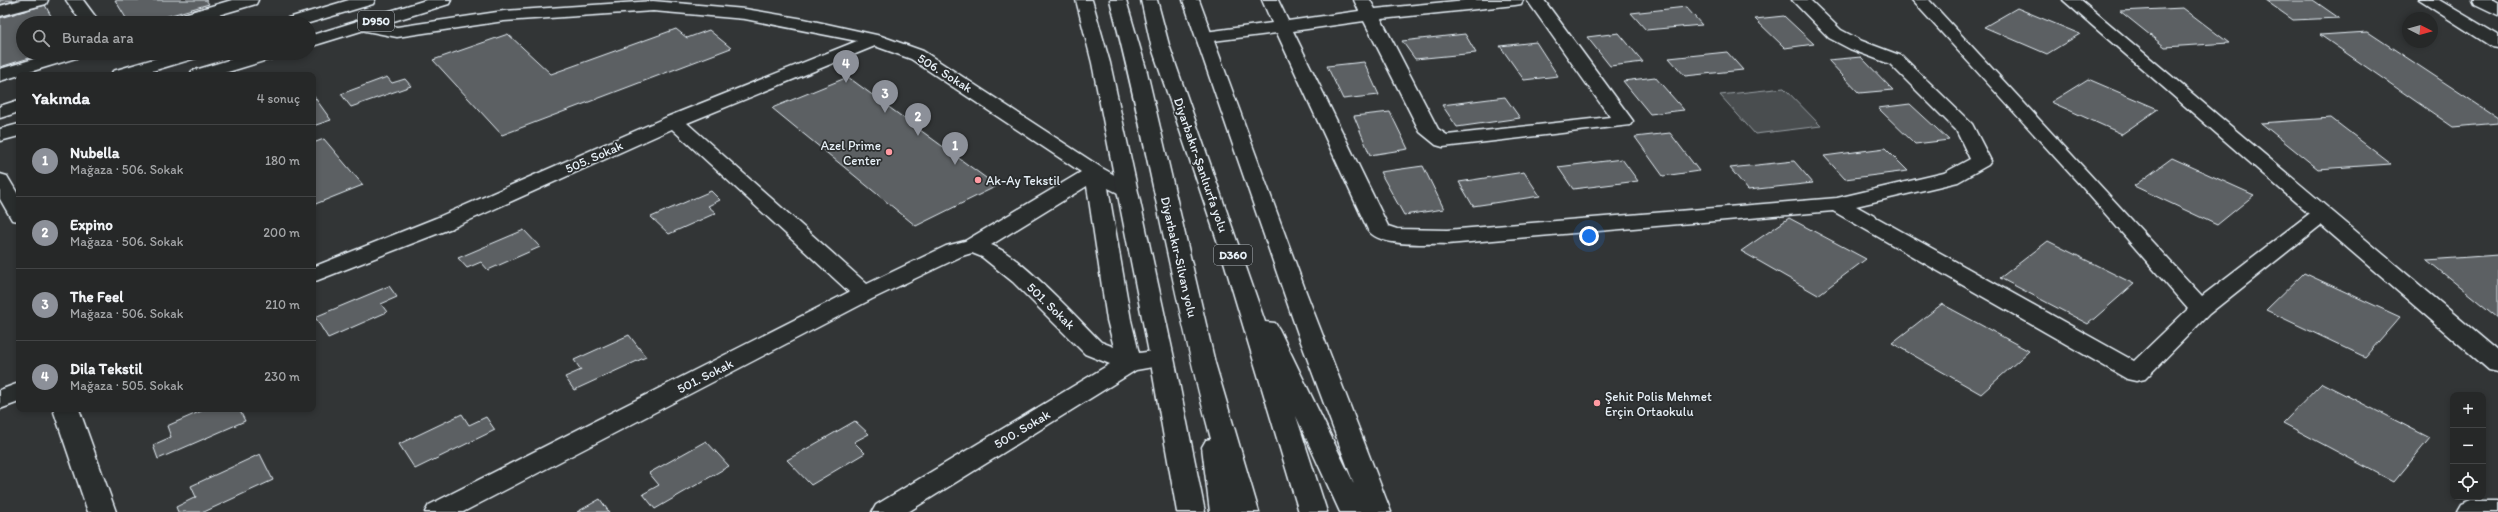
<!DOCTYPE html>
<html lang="tr">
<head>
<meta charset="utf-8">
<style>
	body { margin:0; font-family:Itim,sans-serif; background:#323434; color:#f1f3f6 }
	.controls { position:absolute; right:12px; bottom:12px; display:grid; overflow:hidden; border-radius:8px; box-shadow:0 2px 6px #0003 }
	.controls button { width:36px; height:36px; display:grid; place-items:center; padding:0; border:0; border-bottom:1px solid #424445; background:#262828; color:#f1f3f6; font:20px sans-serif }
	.compass { position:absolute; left:2402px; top:12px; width:36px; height:36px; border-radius:50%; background:#262828; box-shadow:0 2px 6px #0003; rotate:96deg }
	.you { position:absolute; left:1589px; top:236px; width:14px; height:14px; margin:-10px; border:3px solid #fff; border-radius:50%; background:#1a73e8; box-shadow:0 0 0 6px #1a73e833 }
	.badge { display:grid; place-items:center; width:26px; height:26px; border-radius:50%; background:#8c9099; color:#fff; font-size:13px; font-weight:700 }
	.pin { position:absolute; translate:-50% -33px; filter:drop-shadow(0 1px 2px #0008) }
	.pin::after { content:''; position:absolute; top:21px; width:14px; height:12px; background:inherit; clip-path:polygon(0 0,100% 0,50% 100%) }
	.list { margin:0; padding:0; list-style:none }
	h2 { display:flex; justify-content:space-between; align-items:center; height:52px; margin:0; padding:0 16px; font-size:17px }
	h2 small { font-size:13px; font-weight:400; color:#a4a6a8 }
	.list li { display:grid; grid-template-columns:26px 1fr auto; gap:12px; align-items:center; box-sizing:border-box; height:72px; padding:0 16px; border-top:1px solid #424445 }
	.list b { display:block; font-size:15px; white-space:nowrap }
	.list p { margin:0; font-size:13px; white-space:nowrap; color:#a4a6a8 }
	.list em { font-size:13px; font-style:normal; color:#a4a6a8 }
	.icon { flex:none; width:22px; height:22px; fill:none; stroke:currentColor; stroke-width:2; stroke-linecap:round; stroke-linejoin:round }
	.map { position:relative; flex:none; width:2498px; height:512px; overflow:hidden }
	.search { position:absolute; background:#262828; box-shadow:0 2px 6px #0003; left:16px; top:16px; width:300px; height:44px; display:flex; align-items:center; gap:10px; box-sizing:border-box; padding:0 14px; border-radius:22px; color:#a4a6a8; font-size:15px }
	.panel { position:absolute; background:#262828; box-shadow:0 2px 6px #0003; left:16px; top:72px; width:300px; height:340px; border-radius:8px }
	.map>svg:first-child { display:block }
	.green { fill:#494d4f; stroke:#989fa4 }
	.building { fill:#5c6063; stroke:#e8f1f8 }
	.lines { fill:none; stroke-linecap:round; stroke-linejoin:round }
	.minor-casing { stroke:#e8f1f8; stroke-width:3 }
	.primary-casing { stroke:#e8f1f8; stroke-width:3 }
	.trunk-casing { stroke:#e8f1f8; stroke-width:3 }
	.minor { fill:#2a2d2e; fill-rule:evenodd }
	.primary { fill:#2a2d2e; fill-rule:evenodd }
	.trunk { fill:#2a2d2e; fill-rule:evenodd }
	.poi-dot { fill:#ff9aa2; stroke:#2a2d2e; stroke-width:1.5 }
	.labels { text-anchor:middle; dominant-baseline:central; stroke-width:3.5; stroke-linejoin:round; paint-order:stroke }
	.shield { fill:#2a2d2e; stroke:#afb6bb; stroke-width:1 }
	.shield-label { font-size:12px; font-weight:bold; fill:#e8f1f8 }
	.street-label { font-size:13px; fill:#e8f1f8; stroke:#2a2d2e }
	.poi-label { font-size:13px; fill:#e8f1f8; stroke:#2a2d2e; text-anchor:start }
</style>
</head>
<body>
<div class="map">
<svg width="2498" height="512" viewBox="0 0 2498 512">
	<rect width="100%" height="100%" fill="#323536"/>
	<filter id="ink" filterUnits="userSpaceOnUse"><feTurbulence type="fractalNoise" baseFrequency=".025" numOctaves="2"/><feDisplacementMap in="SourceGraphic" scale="8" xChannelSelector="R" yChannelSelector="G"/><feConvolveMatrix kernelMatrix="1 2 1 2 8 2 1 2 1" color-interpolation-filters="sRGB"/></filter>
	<g filter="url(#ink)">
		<polygon class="green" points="1784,88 1821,126 1755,134 1720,95"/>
		<g class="building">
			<polygon points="0,0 17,0 0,5"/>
			<polygon points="115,0 206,0 209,4 144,23 129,23"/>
			<polygon points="2265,0 2313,0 2339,18 2293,20"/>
			<polygon points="45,5 55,23 23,23 23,53 46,53 0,67 0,18"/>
			<polygon points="1686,7 1702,25 1646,30 1631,13"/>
			<polygon points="2017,8 2080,34 2047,54 1984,27"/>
			<polygon points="2183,8 2229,43 2165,47 2120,11"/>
			<polygon points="1784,16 1814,44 1785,48 1755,19"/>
			<polygon points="676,29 687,38 709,30 731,48 502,135 433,60 508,34 551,74"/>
			<polygon points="2368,32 2498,118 2498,123 2453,127 2320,35"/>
			<polygon points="1619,33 1643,62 1610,66 1587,37"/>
			<polygon points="1465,34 1476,53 1415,59 1402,41"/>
			<polygon points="1536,42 1558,76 1524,80 1500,46"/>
			<polygon points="1727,52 1743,70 1685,76 1669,58"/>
			<polygon points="1861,57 1893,90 1859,93 1828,60"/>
			<polygon points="1364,62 1379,95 1343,99 1327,66"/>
			<polygon points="387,77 392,83 405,79 411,86 351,107 341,94"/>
			<polygon points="848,77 905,119 997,186 916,226 772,108"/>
			<polygon points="1655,77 1684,110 1650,114 1623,81"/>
			<polygon points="2088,79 2158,109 2122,134 2051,102"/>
			<polygon points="313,95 331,120 313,126"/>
			<polygon points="1505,97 1520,118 1457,127 1442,105"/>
			<polygon points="1910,104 1949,140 1915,144 1878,108"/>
			<polygon points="1390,112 1408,149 1370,155 1354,116"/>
			<polygon points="2331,118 2391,164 2318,169 2261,123"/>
			<polygon points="1670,133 1699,171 1663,176 1635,137"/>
			<polygon points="324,139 363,185 313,205 313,143"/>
			<polygon points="1885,148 1908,171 1845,179 1824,156"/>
			<polygon points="2172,158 2254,195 2217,225 2134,186"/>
			<polygon points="1622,159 1638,181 1573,189 1558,167"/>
			<polygon points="1794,161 1813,183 1748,190 1730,168"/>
			<polygon points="1423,166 1444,209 1404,215 1380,172"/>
			<polygon points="1524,172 1540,196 1473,206 1459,182"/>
			<polygon points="711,191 720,200 708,206 716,213 669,234 651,217"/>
			<polygon points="1789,218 1866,259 1818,295 1741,251"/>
			<polygon points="524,230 540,247 488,270 481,262 467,268 458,258"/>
			<polygon points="2048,241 2134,284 2088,324 2000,278"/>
			<polygon points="2498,255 2498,318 2427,260"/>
			<polygon points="2304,273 2400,317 2365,357 2266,310"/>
			<polygon points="389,286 397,297 381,304 387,312 328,338 315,317"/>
			<polygon points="1942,304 2029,351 1981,394 1892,343"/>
			<polygon points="629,335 646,357 574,390 565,377 581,370 574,360"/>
			<polygon points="2322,383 2430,438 2394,482 2283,423"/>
			<polygon points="206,409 239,409 245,421 158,459 153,445 171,437 167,426"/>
			<polygon points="462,414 469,425 486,417 495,430 415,469 399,444"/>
			<polygon points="855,421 869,434 854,442 865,453 811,485 787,460"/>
			<polygon points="706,441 729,466 655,509 643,494 659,485 649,473"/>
			<polygon points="260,454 273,480 204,512 178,512 176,507 196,497 191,486"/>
			<polygon points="600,499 609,512 577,512"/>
		</g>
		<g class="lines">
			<defs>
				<g id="minor">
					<polygon points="21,0 48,0 46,4 0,16 0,6"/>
					<polygon points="66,0 83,0 100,23 82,23"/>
					<polygon points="232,0 258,0 256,4 191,23 164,23 167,19"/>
					<path d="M1262,0h16l10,21 71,-10 -5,-11h16l5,9 91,-9h57l-2,4 -6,1 -134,14 57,110 9,6 163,-18 -83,-117h17l89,121 -3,4 -187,22 -7,-2 -16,-13 -56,-111 -71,10 95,195 9,3 50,1 390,-32 107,-25 26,-14 -14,-29 -66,-66 -40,-15 -21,-11 -37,-38h18l31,30 21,11 40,15 70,68 19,37 -3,4 -30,17 -102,24 278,155 54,-52 -105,-121 -171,-188h17l273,296 107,-82 -246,-214h18l417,351v21l-9,-2 -168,-145 -112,89 -64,65 -9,2 -9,-2 -294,-168 -386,33c-20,-1 -67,4 -79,-14l-91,-197 -72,9 -6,-1 -3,-4 3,-4 6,-1 67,-9z"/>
					<path d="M653,1l92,8 59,10 77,17 42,15 179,117 32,18 3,4 -3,4 -7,2 -7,-2 -12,-6 23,132 8,33 23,-3 8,2 4,6 -4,6 -34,6 -228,142h-36l4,-7 234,-141 -25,-10 -72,-72 -31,-25 -10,-4 -10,3 -90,43 -409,213h-38l4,-7 420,-213 -177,-163 -220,99 -139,54v-15l123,-49 231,-101 190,-76 -112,-22 -92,-8 -149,10 -107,16 -41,-8 -3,-4 3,-4 6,-1 35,7 107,-16zM875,46l36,13 170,113 -116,69 -19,5 -79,38 -180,-161zM1087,186l20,134 7,27 -13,-5c-24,-24 -81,-87 -110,-97z"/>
					<polygon points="54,53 82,53 79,57 0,81 0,69"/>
					<polygon points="0,174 7,176 19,196 19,221 12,220 0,199"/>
					<polygon points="19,383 19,402 0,409 0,390"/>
					<polygon points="53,409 79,409 116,512 88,512"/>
					<polygon points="2471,501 2498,501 2498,512 2457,512 2461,505"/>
				</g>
				<g id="primary">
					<polygon points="2419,0 2439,0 2498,35 2498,48 2492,47"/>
					<polygon points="2473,0 2493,0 2498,3 2498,15 2475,4"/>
				</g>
				<g id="trunk">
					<polygon points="349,0 375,0 373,4 309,23 282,23 285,19"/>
					<polygon points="426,0 451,0 449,4 309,47 309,36"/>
					<polygon points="1076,0 1092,0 1110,63 1174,358 1205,512 1177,512 1150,358 1092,63"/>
					<path d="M1110,0h16l21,72 68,291 44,149h-49l-8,-65 4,-7 5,-1c-39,-145 -63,-294 -101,-439z"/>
					<polygon points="1141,0 1157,0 1169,45 1265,322 1275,323 1279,329 1354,484 1298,334 1183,0 1199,0 1306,292 1391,512 1340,512 1296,416 1327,512 1299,512 1222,255 1151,45"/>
					<polygon points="174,53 202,53 199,57 139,75 111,75 113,71"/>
					<polygon points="252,53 280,53 277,57 218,75 190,75 192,71"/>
					<polygon points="19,100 19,112 0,118 0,106"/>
					<polygon points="19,124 19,136 0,141 0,129"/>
				</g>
			</defs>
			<use href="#minor" class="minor-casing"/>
			<use href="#primary" class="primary-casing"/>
			<use href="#trunk" class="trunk-casing"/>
			<use href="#minor" class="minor"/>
			<use href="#primary" class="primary"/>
			<use href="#trunk" class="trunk"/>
		</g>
	</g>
	<g class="poi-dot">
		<circle cx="889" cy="152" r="4"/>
		<circle cx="978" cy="180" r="4"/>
		<circle cx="1597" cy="403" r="4"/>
	</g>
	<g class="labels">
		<g class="shield">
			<rect x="358" y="11" width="36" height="20" rx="3"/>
			<rect x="1214" y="245" width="38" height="20" rx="3"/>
		</g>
		<g class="shield-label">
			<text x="376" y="21">D950</text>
			<text x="1233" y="255">D360</text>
		</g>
		<g class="street-label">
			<text transform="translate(945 73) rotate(32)">506. Sokak</text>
			<text transform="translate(594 157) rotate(-24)">505. Sokak</text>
			<text transform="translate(1201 165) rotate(71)">Diyarbakır-Şanlıurfa yolu</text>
			<text transform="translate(1179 257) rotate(77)">Diyarbakır-Silvan yolu</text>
			<text transform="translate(1051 306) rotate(44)">501. Sokak</text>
			<text transform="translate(705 376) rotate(-27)">501. Sokak</text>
			<text transform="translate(1022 429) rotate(-31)">500. Sokak</text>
		</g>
		<g class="poi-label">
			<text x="881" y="145" text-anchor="end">Azel Prime<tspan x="881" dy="15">Center</tspan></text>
			<text x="986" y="180">Ak-Ay Tekstil</text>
			<text x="1605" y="396">Şehit Polis Mehmet<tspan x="1605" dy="15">Erçin Ortaokulu</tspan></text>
		</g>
	</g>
</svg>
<div class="controls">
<button>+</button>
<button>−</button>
<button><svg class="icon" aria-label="locate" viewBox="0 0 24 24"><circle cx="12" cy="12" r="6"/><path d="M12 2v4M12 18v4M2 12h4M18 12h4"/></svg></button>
</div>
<svg class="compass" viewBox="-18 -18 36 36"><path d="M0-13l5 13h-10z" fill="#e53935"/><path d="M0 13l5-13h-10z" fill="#a4a6a8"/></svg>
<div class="you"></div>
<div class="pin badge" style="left:955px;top:165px">1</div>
<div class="pin badge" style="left:918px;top:136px">2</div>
<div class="pin badge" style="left:885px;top:113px">3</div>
<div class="pin badge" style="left:846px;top:83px">4</div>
<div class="search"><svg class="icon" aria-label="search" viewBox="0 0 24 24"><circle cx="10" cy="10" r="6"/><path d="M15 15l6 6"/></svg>Burada ara</div>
<section class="panel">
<h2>Yakında<small>4 sonuç</small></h2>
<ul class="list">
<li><span class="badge">1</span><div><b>Nubella</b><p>Mağaza · 506. Sokak</p></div><em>180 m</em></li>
<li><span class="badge">2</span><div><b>Expino</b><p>Mağaza · 506. Sokak</p></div><em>200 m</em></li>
<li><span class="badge">3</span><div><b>The Feel</b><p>Mağaza · 506. Sokak</p></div><em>210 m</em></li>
<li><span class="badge">4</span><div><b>Dila Tekstil</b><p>Mağaza · 505. Sokak</p></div><em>230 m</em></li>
</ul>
</section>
</div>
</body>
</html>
